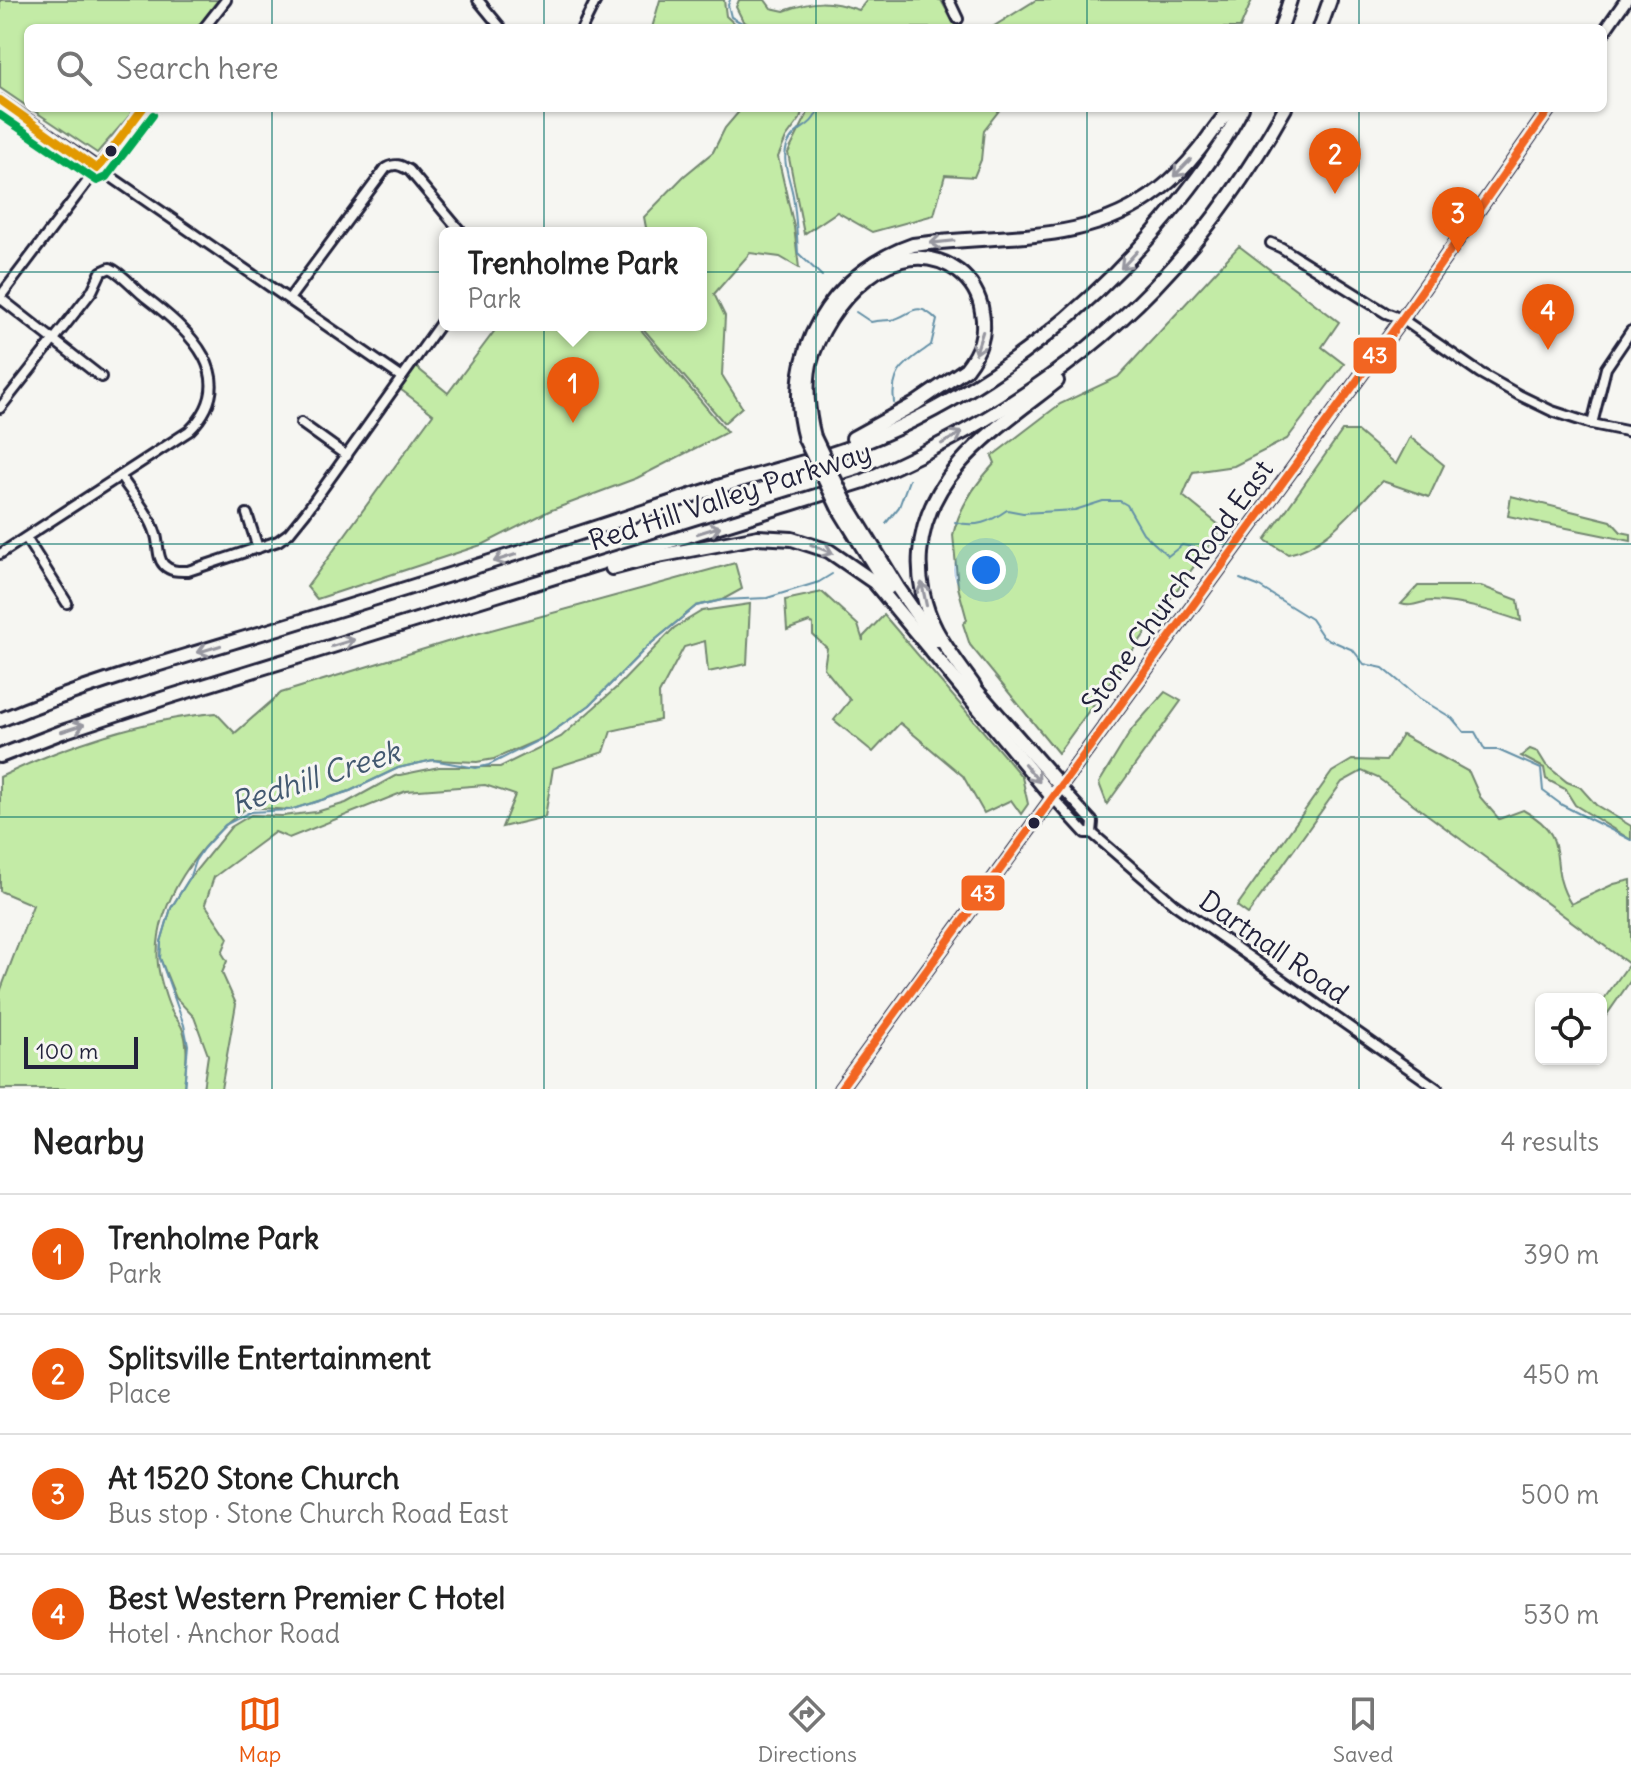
<!DOCTYPE html>
<html lang="en">
<head>
<meta charset="utf-8">
<style>
	body { margin:0; font-family:Delius,sans-serif; background:#f6f6f6; color:#222 }
	.controls { position:absolute; right:24px; bottom:24px; display:grid; overflow:hidden; border-radius:12px; box-shadow:0 2px 6px #0004 }
	.controls button { width:72px; height:72px; display:grid; place-items:center; padding:0; border:0; border-bottom:2px solid #e0e0e0; background:#fff; color:#222; font:40px sans-serif }
	.scale { position:absolute; left:24px; bottom:20px; width:114px; box-sizing:border-box; padding-left:8px; border:4px solid #22223b; border-top:0; font-size:22px; line-height:28px; white-space:nowrap; color:#22223b; -webkit-text-stroke:6px #f6f6f2; paint-order:stroke }
	.you { position:absolute; left:986px; top:570px; width:28px; height:28px; margin:-20px; border:6px solid #fff; border-radius:50%; background:#1a73e8; box-shadow:0 0 0 12px #1a73e833 }
	.badge { display:grid; place-items:center; width:52px; height:52px; border-radius:50%; background:#ea580c; color:#fff; font-size:26px; font-weight:700 }
	.pin { position:absolute; translate:-50% -66px; filter:drop-shadow(0 2px 4px #0008) }
	.pin::after { content:''; position:absolute; top:42px; width:28px; height:24px; background:inherit; clip-path:polygon(0 0,100% 0,50% 100%) }
	.popup { position:absolute; left:439px; top:227px; width:268px; height:104px; box-sizing:border-box; display:grid; place-content:center; border-radius:12px; background:#fff; filter:drop-shadow(0 2px 6px #0005); font-size:26px; white-space:nowrap; color:#767676 }
	.popup b { font-size:30px; color:#222 }
	.popup::after { content:''; position:absolute; left:50%; top:100%; margin-left:-16px; border:16px solid transparent; border-top-color:#fff }
	.list { margin:0; padding:0; list-style:none }
	h2 { display:flex; justify-content:space-between; align-items:center; height:104px; margin:0; padding:0 32px; font-size:34px }
	h2 small { font-size:26px; font-weight:400; color:#767676 }
	.list li { display:grid; grid-template-columns:52px 1fr auto; gap:24px; align-items:center; box-sizing:border-box; height:120px; padding:0 32px; border-top:2px solid #e0e0e0 }
	.list b { display:block; font-size:30px; white-space:nowrap }
	.list p { margin:0; font-size:26px; white-space:nowrap; color:#767676 }
	.list em { font-size:26px; font-style:normal; color:#767676 }
	.icon { flex:none; width:44px; height:44px; fill:none; stroke:currentColor; stroke-width:2; stroke-linecap:round; stroke-linejoin:round }
	.map { position:relative; flex:none; width:1631px; height:1089px; overflow:hidden }
	.search { position:absolute; background:#fff; box-shadow:0 2px 6px #0004; left:24px; right:24px; top:24px; height:88px; display:flex; align-items:center; gap:20px; box-sizing:border-box; padding:0 28px; border-radius:12px; color:#767676; font-size:30px }
	.sheet { height:584px; background:#fff }
	nav { display:flex; justify-content:space-around; align-items:center; box-sizing:border-box; height:112px; border-top:2px solid #e0e0e0; background:#fff; font-size:22px; color:#767676 }
	nav a { display:grid; justify-items:center; gap:4px }
	nav .on { color:#ea580c }
	.map>svg:first-child { display:block }
	.green { fill:#c3eba6; stroke:#728670; stroke-width:2 }
	.lines { fill:none; stroke-linecap:round; stroke-linejoin:round }
	.stream { stroke:#6390a7; stroke-width:2 }
	.minor-casing { stroke:#22223b; stroke-width:14 }
	.major-casing { stroke:#22223b; stroke-width:16 }
	.highway-casing { stroke:#22223b; stroke-width:18 }
	.minor { stroke:#f6f6f2; stroke-width:8 }
	.major { stroke:#f6f6f2; stroke-width:10 }
	.highway { stroke:#f6f6f2; stroke-width:12 }
	.highway-bridge-casing { stroke:#22223b; stroke-width:18; stroke-linecap:butt }
	.highway-bridge { stroke:#f6f6f2; stroke-width:12 }
	.bus-1-casing { stroke:#f6f6f2; stroke-width:14 }
	.bus-2-casing { stroke:#f6f6f2; stroke-width:14 }
	.bus-3-casing { stroke:#f6f6f2; stroke-width:14 }
	.bus-1 { stroke:#f26522; stroke-width:8 }
	.bus-2 { stroke:#e29906; stroke-width:8 }
	.bus-3 { stroke:#00a651; stroke-width:8 }
	.oneway { stroke:#9797a0 }
	.grid { fill:none; stroke:#0f766e; stroke-width:2; stroke-opacity:0.55 }
	.bus-dot { fill:#22223b; stroke:#f6f6f2; stroke-width:3 }
	.labels { text-anchor:middle; dominant-baseline:central; stroke-width:6; stroke-linejoin:round; paint-order:stroke }
	.street-label { font-size:28px; fill:#22223b; stroke:#f6f6f2 }
	.water-label { font-size:30px; font-style:italic; fill:#435971; stroke:#f6f6f2 }
	.line-badge { stroke:#f6f6f2; stroke-width:3 }
	.badge-label { font-size:22px; text-anchor:middle; font-weight:bold; fill:#fff }
</style>
</head>
<body>
<div class="map">
<svg width="1631" height="1089" viewBox="0 0 1631 1089">
	<rect width="100%" height="100%" fill="#f6f6f2"/>
	<filter id="ink" filterUnits="userSpaceOnUse"><feTurbulence type="fractalNoise" baseFrequency=".0125" numOctaves="2"/><feDisplacementMap in="SourceGraphic" scale="16" xChannelSelector="R" yChannelSelector="G"/><feConvolveMatrix kernelMatrix="1 2 1 2 8 2 1 2 1" color-interpolation-filters="sRGB"/></filter>
	<g filter="url(#ink)">
		<g class="green">
			<polygon points="0,0 218,0 197,28 28,28 28,107 0,88"/>
			<polygon points="660,0 724,0 726,16 739,28 652,28"/>
			<path d="M739,0h26l6,8 13,3c30,-11 44,-11 75,-1l8,-10h74l15,28h-201l-12,-7 -7,-14z"/>
			<polygon points="1036,0 1252,0 1240,28 991,28"/>
			<polygon points="30,108 136,108 97,153"/>
			<polygon points="742,108 803,108 800,119 786,138 778,157 794,227 799,268 780,257 750,253 714,294 725,316 722,375 742,407 724,423 640,325 701,325 701,233 647,233 644,217 684,176 713,152 725,128"/>
			<polygon points="807,108 1001,108 984,130 981,160 974,177 945,175 934,215 872,232 837,212 804,234 788,153 807,115"/>
			<path d="M1239,246l100,76 -17,25 22,17 -57,75 -53,27 -41,6 -10,24 36,29 -3,5 3,2 -161,221 -88,-108 -7,-21 4,-4 -9,-33 -5,-52c6,-27 23,-52 42,-72l-3,-7 68,-52 58,-27z"/>
			<polygon points="499,325 637,325 727,432 637,478 549,511 484,544 317,599 307,587 433,414 400,389 416,367 448,393"/>
			<path d="M1342,431h15l39,33 14,-27 34,28 -15,32 -47,-16c-27,26 -56,66 -94,73l-23,-14z"/>
			<polygon points="1511,496 1611,521 1621,532 1631,534 1631,541 1508,516"/>
			<path d="M735,563l7,26 -20,11 -26,6 -48,40 -58,59 -45,32 -51,22 -17,3 -44,-2 -35,8 -48,23 -60,19 -42,-3c-47,34 -96,96 -90,158 2,14 8,35 14,47 3,6 8,10 10,16 8,17 3,42 2,61h-184v-97l33,-87 -33,-14v-114c66,-32 143,-58 216,-64l19,20 46,-40 166,-51z"/>
			<path d="M1418,586h63l37,14 3,21c-29,-10 -58,-19 -89,-20 -12,0 -19,7 -31,3z"/>
			<polygon points="822,592 858,625 863,641 863,637 884,615 1022,777 1028,804 1021,814 1011,800 984,813 963,776 900,723 873,752 834,720 850,700 824,668 827,648 813,635 813,624 809,622 787,630 785,600"/>
			<polygon points="750,604 747,664 708,672 705,641 684,647 659,694 660,720 611,731 604,752 553,768 545,817 502,827 515,795 485,785 406,791 289,838 275,832 214,877 205,904 228,938 222,953 227,961 222,973 236,1004 221,1089 203,1089 208,1055 194,1017 176,998 160,958 161,942 171,908 189,879 231,827 251,815 282,816 316,812 346,803 395,776 439,767 500,767 561,737 616,688 674,628 702,611"/>
			<polygon points="1165,692 1181,701 1107,804 1099,783 1132,729"/>
			<path d="M1402,735l67,37 11,25 19,22 24,-9c52,28 21,52 48,94l43,-20 17,-4v100l-30,43v-20l28,-39 -251,-186 -16,-7 -20,11 -94,132 -11,-8 95,-134 20,-12 34,1z"/>
			<polygon points="1530,749 1538,752 1546,765 1567,782 1580,787 1596,805 1631,826 1631,840 1575,805 1565,789 1546,779 1544,768 1521,756"/>
		</g>
		<g class="lines">
			<g class="stream">
				<polyline points="730,0 728,5 731,17 751,28"/>
				<path d="M819,108c-8,22 -20,17 -29,32 -11,17 0,38 3,56 3,19 4,38 5,57l24,23"/>
				<path d="M856,312l15,10c8,-2 12,-1 19,-2 20,-2 24,-23 47,0l-6,25c-24,18 -41,24 -37,58"/>
				<path d="M955,522c21,6 35,0 52,-12l16,3 52,-3 28,-9h17l7,4 16,28 25,23 14,-11 16,3 8,6"/>
				<polyline points="886,523 899,507 909,480"/>
				<polyline points="1240,579 1258,586 1311,619 1323,637 1353,650 1364,664 1383,668 1419,698 1452,718 1464,732 1475,732 1485,750 1498,750 1541,769 1543,791 1562,805 1631,840"/>
				<polyline points="184,1089 188,1045 184,1025 160,958 161,942 171,908 189,879 195,861 203,849 225,825 250,812 290,810 350,791 398,768 433,760 476,768 489,765 545,737 590,705 648,646 696,606 722,600 767,598 819,582 832,574"/>
			</g>
			<defs>
				<g id="minor">
					<polyline points="478,0 501,28"/>
					<polyline points="949,0 958,19"/>
					<polyline points="204,28 226,0"/>
					<polyline points="582,28 596,0"/>
					<polyline points="0,100 401,377"/>
					<polyline points="1271,243 1282,248 1386,313 1402,319 1480,373 1519,395 1552,411 1592,424 1631,432"/>
					<polyline points="0,297 143,108"/>
					<polyline points="0,298 101,377"/>
					<path d="M289,299l97,-131c10,-5 14,-3 23,2l53,63"/>
					<path d="M0,408l92,-117 9,-19 9,-4c12,5 23,19 34,28 45,34 99,82 45,135l-189,123"/>
					<polyline points="301,423 347,456"/>
					<polyline points="1592,424 1606,368 1631,331"/>
					<path d="M120,476c12,18 30,38 36,59 3,10 1,23 8,30 7,7 15,6 24,6l90,-30 11,-8 17,-21 139,-195"/>
					<polyline points="247,514 258,548"/>
					<polyline points="26,538 67,603"/>
					<polyline points="1061,787 1093,822 1092,833"/>
					<polyline points="1053,798 1085,833 1092,833 1174,904 1438,1089"/>
				</g>
				<g id="major">
					<polyline points="1603,33 1626,0"/>
					<polyline points="840,1089 1402,319 1550,108"/>
				</g>
				<g id="highway">
					<polyline points="1281,28 1290,0"/>
					<polyline points="1320,28 1330,0"/>
					<path d="M814,437c-6,-24 -9,-49 -4,-73 14,-58 85,-138 148,-93 13,10 22,25 24,41 4,22 -2,39 -16,57l-51,35 -62,34"/>
					<path d="M805,439c-24,-84 26,-166 108,-194 86,-13 172,3 246,-55 14,-11 28,-25 39,-39 12,-14 21,-31 34,-43"/>
					<polyline points="846,503 898,588 935,641"/>
					<polyline points="838,507 888,588"/>
					<polyline points="612,568 658,556 758,537 792,539 829,551 874,582 1053,798"/>
					<polyline points="970,683 1061,787"/>
					<path d="M974,686c-13,-18 -27,-36 -38,-56 -12,-23 -18,-51 -16,-77 6,-82 79,-126 137,-172"/>
					<path d="M0,720c92,-38 190,-65 285,-94 121,-37 241,-75 361,-115 36,-12 72,-25 109,-35 40,-12 83,-22 122,-39 119,-51 221,-134 301,-234 24,-30 47,-61 64,-95"/>
					<path d="M0,756l62,-24 103,-34 699,-217c39,-18 78,-36 115,-58 136,-80 229,-177 306,-315"/>
				</g>
			</defs>
			<use href="#minor" class="minor-casing"/>
			<use href="#major" class="major-casing"/>
			<use href="#highway" class="highway-casing"/>
			<use href="#minor" class="minor"/>
			<use href="#major" class="major"/>
			<use href="#highway" class="highway"/>
			<defs>
				<g id="highway-bridge">
					<polyline points="814,437 846,503"/>
					<polyline points="805,439 838,507"/>
				</g>
			</defs>
			<use href="#highway-bridge" class="highway-bridge-casing"/>
			<use href="#highway-bridge" class="highway-bridge"/>
			<defs>
				<polyline id="bus-1" points="840,1089 1402,319 1550,108"/>
				<polyline id="bus-2" points="0,100 97,169 143,108"/>
				<polyline id="bus-3" points="0,115 97,181 106,177 153,115"/>
			</defs>
			<use href="#bus-1" class="bus-1-casing"/>
			<use href="#bus-2" class="bus-2-casing"/>
			<use href="#bus-3" class="bus-3-casing"/>
			<use href="#bus-1" class="bus-1"/>
			<use href="#bus-2" class="bus-2"/>
			<use href="#bus-3" class="bus-3"/>
		</g>
		<defs><path id="oneway-shaft" d="M-6 0H5M1.5-3L5.5 0L1.5 3" fill="none" stroke-width="1.6" stroke-linecap="round" stroke-linejoin="round" transform="scale(2)"/></defs>
		<g class="oneway">
			<use href="#oneway-shaft" transform="translate(1182 168) rotate(134)"/>
			<use href="#oneway-shaft" transform="translate(942 242) rotate(174)"/>
			<use href="#oneway-shaft" transform="translate(1129 260) rotate(133)"/>
			<use href="#oneway-shaft" transform="translate(979 343) rotate(108)"/>
			<use href="#oneway-shaft" transform="translate(952 438) rotate(-29)"/>
			<use href="#oneway-shaft" transform="translate(709 530) rotate(-17)"/>
			<use href="#oneway-shaft" transform="translate(822 549) rotate(22)"/>
			<use href="#oneway-shaft" transform="translate(505 558) rotate(162)"/>
			<use href="#oneway-shaft" transform="translate(924 594) rotate(-102)"/>
			<use href="#oneway-shaft" transform="translate(343 643) rotate(-17)"/>
			<use href="#oneway-shaft" transform="translate(209 649) rotate(163)"/>
			<use href="#oneway-shaft" transform="translate(73 728) rotate(-18)"/>
			<use href="#oneway-shaft" transform="translate(1032 773) rotate(51)"/>
		</g>
	</g>
	<path class="grid" d="M272,0v28M544,0v28M816,0v28M1087,0v28M1359,0v28M272,108v981M544,108v981M816,108v981M1087,108v981M1359,108v981M0,272h1631M0,544h1631M0,817h1631"/>
	<g class="bus-dot">
		<circle cx="111" cy="151" r="7"/>
		<circle cx="1034" cy="823" r="7"/>
	</g>
	<g class="labels">
		<g class="street-label">
			<text transform="translate(730 496) rotate(-18)">Red Hill Valley Parkway</text>
			<text transform="translate(1177 586) rotate(-54)">Stone Church Road East</text>
			<text transform="translate(1274 947) rotate(35)">Dartnall Road</text>
		</g>
		<g class="water-label">
			<text transform="translate(315 777) rotate(-18)">Redhill Creek</text>
		</g>
	</g>
	<g class="line-badge">
		<rect x="1352" y="336" width="46" height="39" rx="8" fill="#f26522"/>
		<rect x="960" y="874" width="46" height="38" rx="8" fill="#f26522"/>
	</g>
	<g class="badge-label">
		<text x="1375" y="363">43</text>
		<text x="983" y="901">43</text>
	</g>
</svg>
<div class="controls">
<button><svg class="icon" aria-label="locate" viewBox="0 0 24 24"><circle cx="12" cy="12" r="6"/><path d="M12 2v4M12 18v4M2 12h4M18 12h4"/></svg></button>
</div>
<div class="scale">100 m</div>
<div class="you"></div>
<div class="pin badge" style="left:573px;top:423px">1</div>
<div class="popup"><b>Trenholme Park</b>Park</div>
<div class="pin badge" style="left:1335px;top:194px">2</div>
<div class="pin badge" style="left:1458px;top:253px">3</div>
<div class="pin badge" style="left:1548px;top:350px">4</div>
<div class="search"><svg class="icon" aria-label="search" viewBox="0 0 24 24"><circle cx="10" cy="10" r="6"/><path d="M15 15l6 6"/></svg>Search here</div>
</div>
<section class="sheet">
<h2>Nearby<small>4 results</small></h2>
<ul class="list">
<li><span class="badge">1</span><div><b>Trenholme Park</b><p>Park</p></div><em>390 m</em></li>
<li><span class="badge">2</span><div><b>Splitsville Entertainment</b><p>Place</p></div><em>450 m</em></li>
<li><span class="badge">3</span><div><b>At 1520 Stone Church</b><p>Bus stop · Stone Church Road East</p></div><em>500 m</em></li>
<li><span class="badge">4</span><div><b>Best Western Premier C Hotel</b><p>Hotel · Anchor Road</p></div><em>530 m</em></li>
</ul>
</section>
<nav>
<a class="on"><svg class="icon" aria-label="map" viewBox="0 0 24 24"><path d="M3 6l6-2 6 2 6-2v14l-6 2-6-2-6 2zM9 4v14M15 6v14"/></svg>Map</a>
<a><svg class="icon" aria-label="directions" viewBox="0 0 24 24"><path d="M12 3l9 9-9 9-9-9zM9 14v-3h6M13 9l2 2-2 2"/></svg>Directions</a>
<a><svg class="icon" aria-label="saved" viewBox="0 0 24 24"><path d="M7 4h10v16l-5-4-5 4z"/></svg>Saved</a>
</nav>
</body>
</html>
